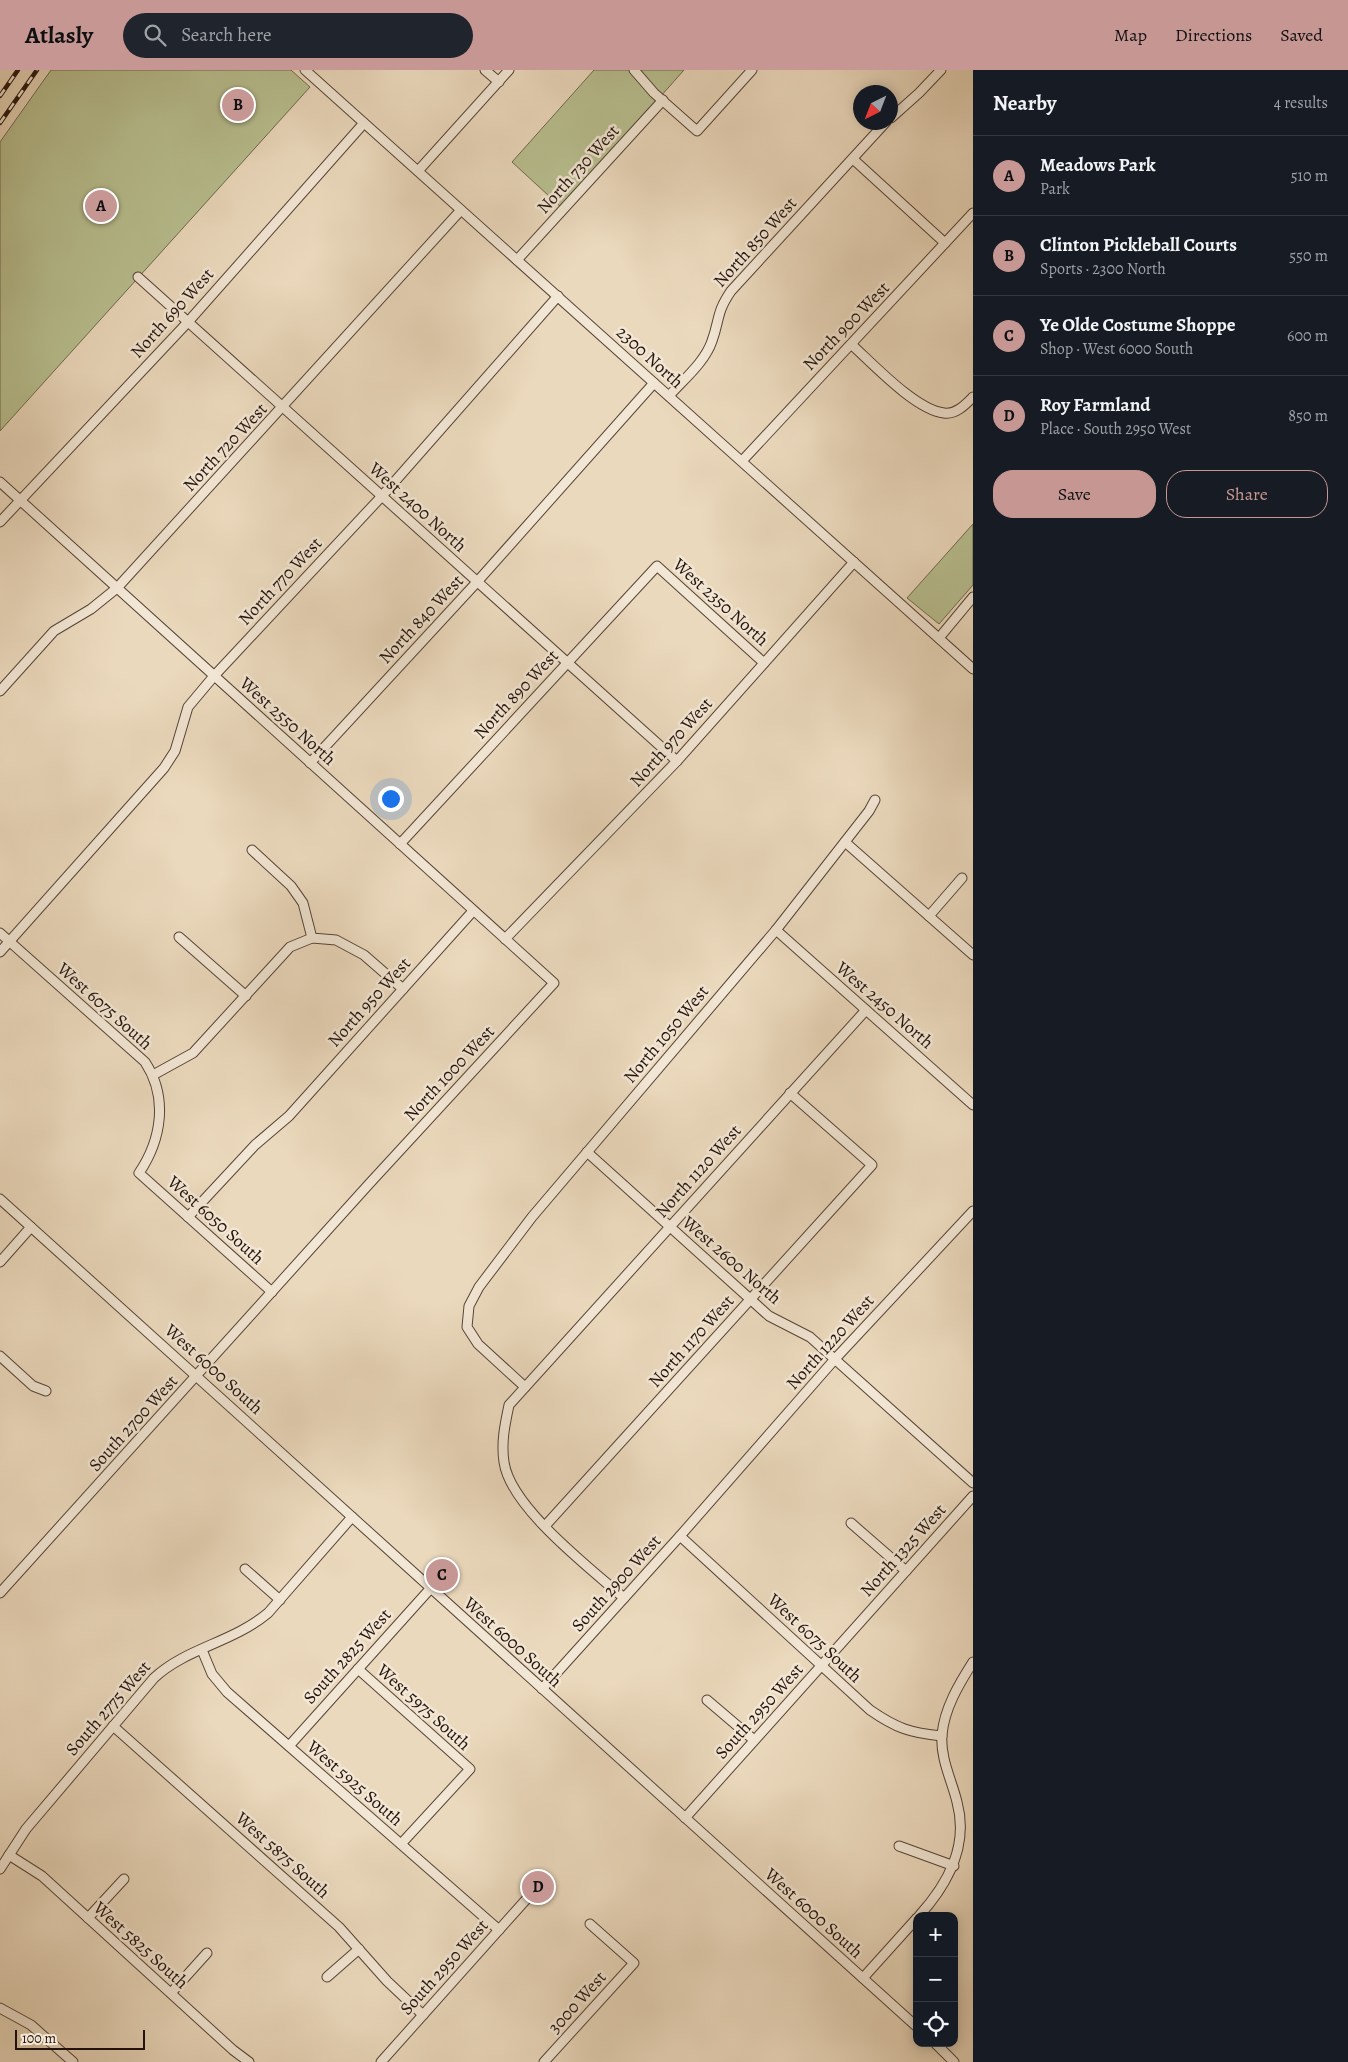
<!DOCTYPE html>
<html lang="en">
<head>
<meta charset="utf-8">
<style>
	body { margin:0; font-family:Alegreya,serif; background:#20242c; color:#f1f3f6 }
	.controls { position:absolute; right:15px; bottom:15px; display:grid; overflow:hidden; border-radius:10px; box-shadow:0 2px 12px #0003 }
	.controls button { width:45px; height:45px; display:grid; place-items:center; padding:0; border:0; border-bottom:1px solid #363941; background:#171b24; color:#f1f3f6; font:25px sans-serif }
	.compass { position:absolute; left:853px; top:15px; width:45px; height:45px; border-radius:50%; background:#171b24; box-shadow:0 2px 12px #0003; rotate:222deg }
	.scale { position:absolute; left:15px; bottom:12px; width:130px; box-sizing:border-box; padding-left:5px; border:2px solid #24130c; border-top:0; font-size:14px; line-height:18px; white-space:nowrap; color:#24130c; -webkit-text-stroke:4px #f2e6d4; paint-order:stroke }
	.you { position:absolute; left:390px; top:728px; width:18px; height:18px; margin:-12px; border:4px solid #fff; border-radius:50%; background:#1a73e8; box-shadow:0 0 0 8px #1a73e833 }
	.badge { display:grid; place-items:center; width:32px; height:32px; border-radius:50%; background:#c59692; color:#111; font-size:16px; font-weight:700 }
	.pin { position:absolute; translate:-50% -50%; border:2px solid #fff; box-shadow:0 1px 5px #0006 }
	.list { margin:0; padding:0; list-style:none }
	h2 { display:flex; justify-content:space-between; align-items:center; height:65px; margin:0; padding:0 20px; font-size:21px }
	h2 small { font-size:16px; font-weight:400; color:#9ea1a6 }
	.list li { display:grid; grid-template-columns:32px 1fr auto; gap:15px; align-items:center; box-sizing:border-box; height:80px; padding:0 20px; border-top:1px solid #363941 }
	.list b { display:block; font-size:19px; white-space:nowrap }
	.list p { margin:0; font-size:16px; white-space:nowrap; color:#9ea1a6 }
	.list em { font-size:16px; font-style:normal; color:#9ea1a6 }
	.actions { display:flex; gap:10px; padding:15px 20px }
	.actions a { flex:1; padding:11px 0; border:1px solid #c59692; border-radius:20px; text-align:center; font-size:18px; color:#c59692 }
	.actions .main { background:#c59692; color:#111 }
	.icon { flex:none; width:28px; height:28px; fill:none; stroke:currentColor; stroke-width:2; stroke-linecap:round; stroke-linejoin:round }
	.map { position:relative; flex:none; width:973px; height:1992px; overflow:hidden }
	header { display:flex; align-items:center; gap:30px; box-sizing:border-box; height:70px; padding:0 25px; background:#c59692; color:#111 }
	header strong { font-size:24px }
	nav { display:flex; gap:28px; margin-inline-start:auto; font-size:18px }
	.search { width:350px; height:45px; background:#20242c; display:flex; align-items:center; gap:12px; box-sizing:border-box; padding:0 18px; border-radius:28px; color:#9ea1a6; font-size:19px }
	main { display:flex }
	aside { flex:1; background:#171b24 }
	.map>svg:first-child { display:block }
	.green { fill:#b8bf90; stroke:#6e694e }
	.lines { fill:none; stroke-linecap:round; stroke-linejoin:round }
	.minor-casing { stroke:#564438; stroke-width:11 }
	.minor { stroke:#f2e6d4; stroke-width:9 }
	.rail-casing { stroke:#24130c; stroke-width:4.5 }
	.rail { stroke:#f2e6d4; stroke-width:2.5; stroke-dasharray:8; stroke-linecap:butt }
	.labels { text-anchor:middle; dominant-baseline:central; stroke-width:5; stroke-linejoin:round; paint-order:stroke }
	.street-label { font-size:18px; fill:#24130c; stroke:#f2e6d4 }
</style>
</head>
<body>
<header>
<strong>Atlasly</strong>
<div class="search"><svg class="icon" aria-label="search" viewBox="0 0 24 24"><circle cx="10" cy="10" r="6"/><path d="M15 15l6 6"/></svg>Search here</div>
<nav><a>Map</a><a>Directions</a><a>Saved</a></nav>
</header>
<main>
<div class="map">
<svg width="973" height="1992" viewBox="0 0 973 1992">
	<rect width="100%" height="100%" fill="#ebd9bd"/>
	<filter id="stains"><feTurbulence type="fractalNoise" baseFrequency=".004" numOctaves="4"/><feColorMatrix values="0 0 0 0 .2 0 0 0 0 .09 0 0 0 0 .02 0 0 0 .5 -.17"/></filter>
	<radialGradient id="worn" r=".72"><stop offset=".6" stop-color="#630" stop-opacity="0"/><stop offset="1" stop-color="#630" stop-opacity=".3"/></radialGradient>
	<g class="green">
		<polygon points="51,0 291,0 310,17 0,361 0,72"/>
		<polygon points="594,0 684,0 562,138 512,92"/>
		<polygon points="973,454 973,515 939,554 907,528"/>
	</g>
	<g class="lines">
		<defs>
			<g id="minor">
				<polyline points="305,0 973,599"/>
				<polyline points="485,0 499,12"/>
				<polyline points="634,0 654,23 697,61 752,0"/>
				<polyline points="891,48 919,23 941,0"/>
				<polyline points="853,89 945,173"/>
				<polyline points="418,101 509,0"/>
				<polyline points="517,190 663,30"/>
				<polyline points="138,207 677,691"/>
				<path d="M852,275c22,20 64,65 92,68 12,2 22,-9 29,-16"/>
				<path d="M669,326c14,-16 36,-34 43,-55 8,-22 4,-28 19,-50l155,-169"/>
				<polyline points="742,391 973,143"/>
				<polyline points="0,412 554,913 369,1114 0,1523"/>
				<polyline points="0,452 188,252 364,53"/>
				<polyline points="939,568 973,527"/>
				<polyline points="0,621 54,561 91,539 117,518 461,140"/>
				<polyline points="310,693 477,512 654,313"/>
				<polyline points="845,772 973,885"/>
				<polyline points="400,774 657,496 764,593"/>
				<polyline points="252,780 291,816 303,833 312,868 336,870 364,885 403,919"/>
				<polyline points="929,846 962,808"/>
				<polyline points="776,860 973,1035"/>
				<path d="M0,863l145,129c23,35 17,77 -6,111l133,119"/>
				<polyline points="179,867 246,926"/>
				<polyline points="505,869 677,691 854,492"/>
				<polyline points="0,882 164,698 175,681 188,637 214,606 382,426 558,226"/>
				<polyline points="153,1005 193,983 290,877 312,868"/>
				<polyline points="587,1082 769,1246 810,1267 973,1413"/>
				<polyline points="0,1129 917,1957"/>
				<polyline points="188,1147 255,1075 289,1046 473,841"/>
				<polyline points="0,1192 31,1157"/>
				<polyline points="0,1286 33,1316 46,1321"/>
				<polyline points="525,1317 478,1274 467,1257 469,1236 479,1217 532,1147 776,860 869,741 875,730"/>
				<polyline points="851,1453 906,1501"/>
				<polyline points="545,1456 872,1095 790,1023"/>
				<path d="M680,1466l190,174c26,18 40,23 72,26"/>
				<polyline points="245,1499 280,1530"/>
				<path d="M624,1528c-34,-30 -114,-91 -120,-136 -3,-20 1,-38 5,-57l357,-395"/>
				<polyline points="202,1580 212,1604 227,1622 499,1860"/>
				<polyline points="358,1599 470,1699 401,1774"/>
				<polyline points="542,1619 680,1466 835,1289 973,1141"/>
				<polyline points="707,1630 754,1670"/>
				<polyline points="113,1656 339,1857 387,1911 423,1945"/>
				<polyline points="289,1676 430,1519"/>
				<polyline points="685,1748 973,1426"/>
				<polyline points="899,1776 954,1796"/>
				<polyline points="9,1785 42,1806 233,1980 249,1992"/>
				<path d="M0,1799l26,-40 128,-151c32,-30 78,-35 114,-65l84,-96"/>
				<path d="M919,1846c29,-32 50,-70 38,-114 -5,-21 -17,-44 -15,-67 2,-26 17,-51 31,-73"/>
				<polyline points="88,1848 124,1809"/>
				<polyline points="327,1907 359,1879"/>
				<polyline points="863,1908 917,1848"/>
				<polyline points="171,1923 207,1883"/>
				<polyline points="0,1938 31,1955 73,1992"/>
				<polyline points="935,1973 954,1992"/>
				<polyline points="381,1992 531,1824"/>
				<polyline points="544,1992 634,1893 590,1854"/>
			</g>
		</defs>
		<use href="#minor" class="minor-casing"/>
		<use href="#minor" class="minor"/>
		<defs>
			<g id="rail">
				<polyline points="0,26 18,0"/>
				<polyline points="0,53 37,0"/>
			</g>
		</defs>
		<use href="#rail" class="rail-casing"/>
		<use href="#rail" class="rail"/>
	</g>
	<g class="labels">
		<g class="street-label">
			<text transform="translate(578 99) rotate(-48)">North 730 West</text>
			<text transform="translate(755 172) rotate(-48)">North 850 West</text>
			<text transform="translate(172 243) rotate(-48)">North 690 West</text>
			<text transform="translate(846 256) rotate(-46)">North 900 West</text>
			<text transform="translate(650 287) rotate(42)">2300 North</text>
			<text transform="translate(225 377) rotate(-47)">North 720 West</text>
			<text transform="translate(418 437) rotate(42)">West 2400 North</text>
			<text transform="translate(280 511) rotate(-47)">North 770 West</text>
			<text transform="translate(721 532) rotate(42)">West 2350 North</text>
			<text transform="translate(421 549) rotate(-47)">North 840 West</text>
			<text transform="translate(516 624) rotate(-47)">North 890 West</text>
			<text transform="translate(288 651) rotate(42)">West 2550 North</text>
			<text transform="translate(671 672) rotate(-48)">North 970 West</text>
			<text transform="translate(369 932) rotate(-48)">North 950 West</text>
			<text transform="translate(885 935) rotate(41)">West 2450 North</text>
			<text transform="translate(105 936) rotate(42)">West 6075 South</text>
			<text transform="translate(666 964) rotate(-50)">North 1050 West</text>
			<text transform="translate(449 1003) rotate(-47)">North 1000 West</text>
			<text transform="translate(698 1101) rotate(-48)">North 1120 West</text>
			<text transform="translate(216 1150) rotate(42)">West 6050 South</text>
			<text transform="translate(732 1190) rotate(41)">West 2600 North</text>
			<text transform="translate(691 1271) rotate(-48)">North 1170 West</text>
			<text transform="translate(830 1272) rotate(-48)">North 1220 West</text>
			<text transform="translate(214 1299) rotate(42)">West 6000 South</text>
			<text transform="translate(133 1353) rotate(-48)">South 2700 West</text>
			<text transform="translate(903 1480) rotate(-48)">North 1325 West</text>
			<text transform="translate(616 1513) rotate(-48)">South 2900 West</text>
			<text transform="translate(815 1568) rotate(43)">West 6075 South</text>
			<text transform="translate(513 1572) rotate(42)">West 6000 South</text>
			<text transform="translate(347 1586) rotate(-48)">South 2825 West</text>
			<text transform="translate(424 1637) rotate(42)">West 5975 South</text>
			<text transform="translate(108 1638) rotate(-49)">South 2775 West</text>
			<text transform="translate(759 1641) rotate(-48)">South 2950 West</text>
			<text transform="translate(355 1713) rotate(41)">West 5925 South</text>
			<text transform="translate(283 1785) rotate(42)">West 5875 South</text>
			<text transform="translate(814 1843) rotate(42)">West 6000 South</text>
			<text transform="translate(141 1875) rotate(42)">West 5825 South</text>
			<text transform="translate(444 1897) rotate(-48)">South 2950 West</text>
			<text transform="translate(577 1932) rotate(-48)">3000 West</text>
		</g>
	</g>
	<rect width="100%" height="100%" filter="url(#stains)"/>
	<rect width="100%" height="100%" fill="url(#worn)"/>
</svg>
<div class="controls">
<button>+</button>
<button>−</button>
<button><svg class="icon" aria-label="locate" viewBox="0 0 24 24"><circle cx="12" cy="12" r="6"/><path d="M12 2v4M12 18v4M2 12h4M18 12h4"/></svg></button>
</div>
<svg class="compass" viewBox="-18 -18 36 36"><path d="M0-13l5 13h-10z" fill="#e53935"/><path d="M0 13l5-13h-10z" fill="#9ea1a6"/></svg>
<div class="scale">100 m</div>
<div class="you"></div>
<div class="pin badge" style="left:101px;top:136px">A</div>
<div class="pin badge" style="left:238px;top:35px">B</div>
<div class="pin badge" style="left:442px;top:1505px">C</div>
<div class="pin badge" style="left:538px;top:1817px">D</div>
</div>
<aside>
<h2>Nearby<small>4 results</small></h2>
<ul class="list">
<li><span class="badge">A</span><div><b>Meadows Park</b><p>Park</p></div><em>510 m</em></li>
<li><span class="badge">B</span><div><b>Clinton Pickleball Courts</b><p>Sports · 2300 North</p></div><em>550 m</em></li>
<li><span class="badge">C</span><div><b>Ye Olde Costume Shoppe</b><p>Shop · West 6000 South</p></div><em>600 m</em></li>
<li><span class="badge">D</span><div><b>Roy Farmland</b><p>Place · South 2950 West</p></div><em>850 m</em></li>
</ul>
<div class="actions"><a class="main">Save</a><a>Share</a></div>
</aside>
</main>
</body>
</html>
